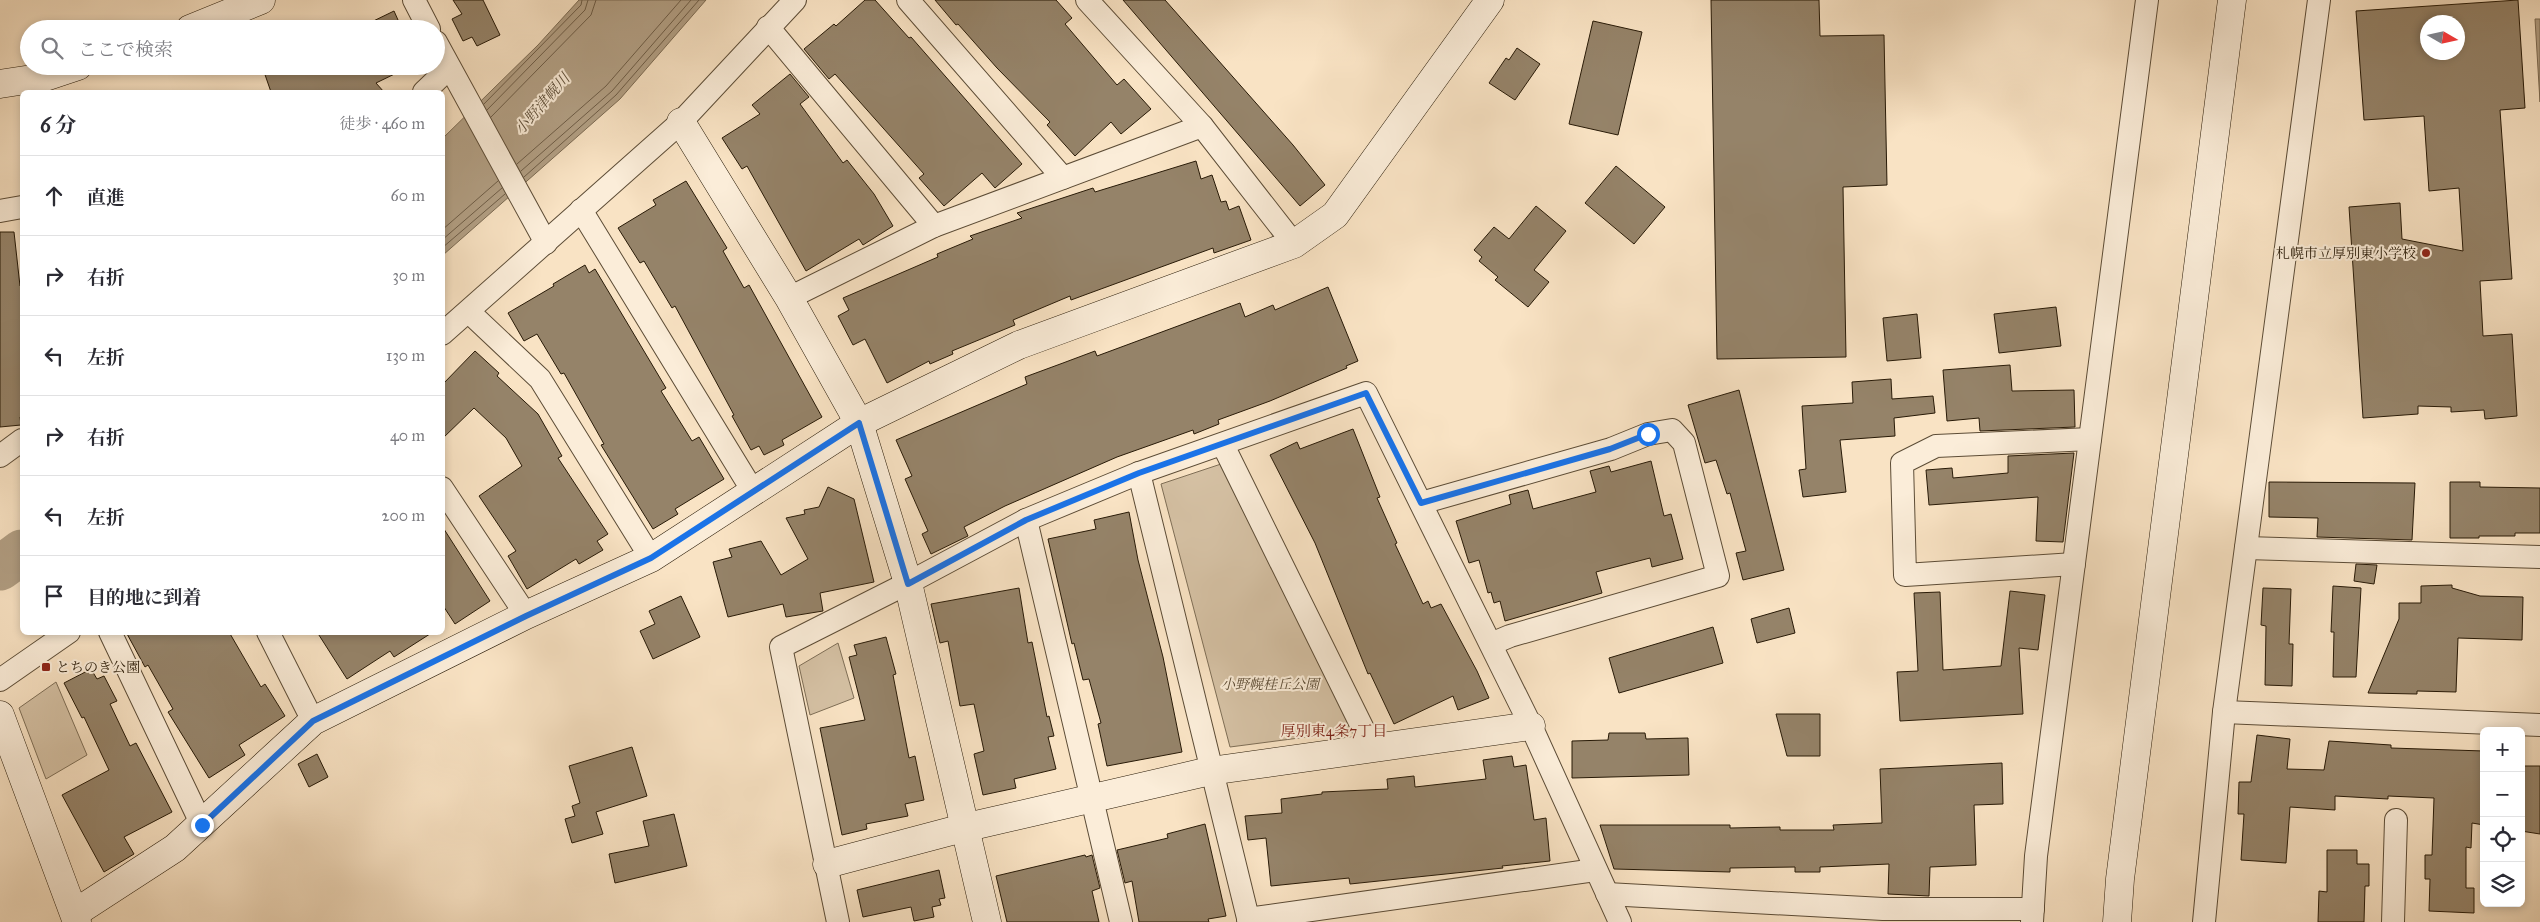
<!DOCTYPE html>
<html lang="ja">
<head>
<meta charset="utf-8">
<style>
	body { margin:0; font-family:"IM FELL Great Primer","Noto Serif JP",serif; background:#f7f7f7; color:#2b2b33 }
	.controls { position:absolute; right:15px; bottom:15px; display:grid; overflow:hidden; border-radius:8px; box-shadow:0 2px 8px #0003 }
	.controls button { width:45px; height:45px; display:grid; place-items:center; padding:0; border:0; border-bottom:1px solid #e1e1e2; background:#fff; color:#2b2b33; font:25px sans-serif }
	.compass { position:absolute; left:2420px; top:15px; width:45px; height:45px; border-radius:50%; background:#fff; box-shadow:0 2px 8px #0003; rotate:99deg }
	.stop { position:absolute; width:15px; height:15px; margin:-11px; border:4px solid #1a73e8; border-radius:50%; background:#fff }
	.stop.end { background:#1a73e8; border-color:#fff; box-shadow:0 1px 5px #0008 }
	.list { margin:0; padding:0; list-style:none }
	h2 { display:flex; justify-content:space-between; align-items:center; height:65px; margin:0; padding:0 20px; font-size:21px }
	h2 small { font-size:16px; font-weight:400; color:#7c7c81 }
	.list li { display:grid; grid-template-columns:32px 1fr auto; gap:15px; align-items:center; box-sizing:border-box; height:80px; padding:0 20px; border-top:1px solid #e1e1e2 }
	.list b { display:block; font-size:19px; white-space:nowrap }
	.list em { font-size:16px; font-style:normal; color:#7c7c81 }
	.icon { flex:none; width:28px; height:28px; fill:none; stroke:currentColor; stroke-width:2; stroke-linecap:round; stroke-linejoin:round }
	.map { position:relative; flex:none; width:2540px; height:922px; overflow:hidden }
	.search { position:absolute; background:#fff; box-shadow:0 2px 8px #0003; left:20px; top:20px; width:425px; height:55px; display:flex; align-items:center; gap:12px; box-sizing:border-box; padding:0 18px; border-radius:28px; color:#7c7c81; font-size:19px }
	.panel { position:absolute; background:#fff; box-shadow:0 2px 8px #0003; left:20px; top:90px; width:425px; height:545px; border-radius:8px }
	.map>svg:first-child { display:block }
	.green { fill:#d5c1a4; stroke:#7e6e56 }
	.water { fill:#b29f84; stroke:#7b6a52 }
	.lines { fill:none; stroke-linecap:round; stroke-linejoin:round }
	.shore { stroke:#6d5c46; stroke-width:1 }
	.river { stroke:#b29f84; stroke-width:45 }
	.building { fill:#958369; stroke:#281a07; fill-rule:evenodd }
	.street-casing { stroke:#5c4c36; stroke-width:24 }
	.secondary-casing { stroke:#281a07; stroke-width:29 }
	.street { stroke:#fbedd9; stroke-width:22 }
	.secondary { stroke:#fbedd9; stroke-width:28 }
	.route { stroke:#1a73e8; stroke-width:6 }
	.poi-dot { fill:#8f2418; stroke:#fbedd9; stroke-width:2 }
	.labels { text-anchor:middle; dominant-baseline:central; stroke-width:4; stroke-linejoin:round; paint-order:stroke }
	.poi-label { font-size:14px; fill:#281a07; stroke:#fbedd9; text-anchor:end }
	.park-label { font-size:14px; font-style:italic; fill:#5c4c36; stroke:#fbedd9 }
	.water-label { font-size:15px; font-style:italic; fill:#5f4f39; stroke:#fbedd9 }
	.neighbourhood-label { font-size:15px; fill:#7a1f14; stroke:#fbedd9 }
</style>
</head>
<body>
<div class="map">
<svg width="2540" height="922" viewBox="0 0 2540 922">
	<rect width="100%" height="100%" fill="#f9e3c4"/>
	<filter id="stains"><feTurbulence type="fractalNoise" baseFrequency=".004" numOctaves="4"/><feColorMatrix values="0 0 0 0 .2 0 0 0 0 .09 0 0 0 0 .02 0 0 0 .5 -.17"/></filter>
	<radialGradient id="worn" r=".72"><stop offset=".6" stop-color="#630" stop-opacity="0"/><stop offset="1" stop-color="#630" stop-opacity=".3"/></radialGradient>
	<g class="green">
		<polygon points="1221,464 1353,731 1230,747 1161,484"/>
		<polygon points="838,643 854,698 810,715 799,666"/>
		<polygon points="56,682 87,755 46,779 19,708"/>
	</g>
	<g class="water">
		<polygon points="579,0 706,0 620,99 443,255 443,138 538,45"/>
		<polygon points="2535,19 2540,19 2540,102"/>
	</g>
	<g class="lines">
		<g class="shore">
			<polyline points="484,104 581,5 582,0"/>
			<polyline points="487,110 585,10 588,0"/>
			<polyline points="491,117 591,15 596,0"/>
			<polyline points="517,164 606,86 681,0"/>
			<polyline points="521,171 612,91 691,0"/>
			<polyline points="524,177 616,95 699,0"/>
			<polyline points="442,230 498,181"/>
			<polyline points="442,240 502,188"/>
			<polyline points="442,248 505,194"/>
		</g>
		<polyline class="river" points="0,568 22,552"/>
	</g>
	<g class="building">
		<polygon points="453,0 483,0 500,35 477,46 472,37 463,41 452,19 462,14"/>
		<polygon points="865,0 875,0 909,38 911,37 1022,164 995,188 982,173 944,206 919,178 924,174 835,74 829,79 804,49 834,24 836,26"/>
		<polygon points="935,0 1056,0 1072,18 1065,24 1117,85 1124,79 1151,109 1121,134 1111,122 1075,156 1047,125 1050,122 997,68 958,24 956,25"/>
		<polygon points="1123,0 1165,0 1293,145 1325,185 1300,206"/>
		<polygon points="1711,0 1819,0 1820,36 1884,35 1887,185 1843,187 1846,357 1717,359"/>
		<path d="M2518,0l7,108 -25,2 12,169 -32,2 3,55 29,-2 5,82 -32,3 -1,-9 -33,2v-5l-33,-1v8l-55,4 -14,-211 51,-4 2,36 61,12 -4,-63 -30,3 -5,-75 -60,4 -8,-109zM2428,22h30v30h-30z"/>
		<polygon points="394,11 402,29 360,29 359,28"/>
		<polygon points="1593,21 1642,32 1618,135 1569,124"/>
		<polygon points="1517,48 1540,64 1515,100 1489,83 1506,58 1509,60"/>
		<polygon points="262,66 411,66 376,83 384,92 271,92"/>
		<polygon points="790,74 809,97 800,104 843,163 847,160 874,194 893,226 863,245 859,239 806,271 747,166 742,169 722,138 760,114 752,105"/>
		<polygon points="1196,161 1201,179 1212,175 1221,202 1226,201 1229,210 1239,206 1251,240 1214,253 1213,248 1090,293 1071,300 1070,296 1013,320 1015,325 952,351 953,354 930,364 929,361 887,383 865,339 853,345 838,316 849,310 843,298 938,257 937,254 973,239 970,236 1022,218 1017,213 1093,188 1095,192"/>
		<polygon points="1616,166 1665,207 1634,244 1585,203"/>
		<polygon points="686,181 727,248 723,251 744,288 749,285 822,417 782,440 784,445 764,455 759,446 751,450 732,416 734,415 675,306 672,308 644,261 640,263 618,228 656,205 653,200"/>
		<polygon points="1536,206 1566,231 1534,270 1549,282 1528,307 1495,280 1498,277 1479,261 1482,257 1474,250 1494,227 1509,239"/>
		<polygon points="0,232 14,232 20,286 22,286 22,416 20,417 21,425 0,427"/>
		<polygon points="585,265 589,273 595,269 666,388 661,391 692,441 699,437 724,479 675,509 678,514 653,529 601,445 604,444 564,373 561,374 537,334 524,341 508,313 554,286 553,284"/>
		<polygon points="1328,287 1358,361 1346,366 1347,368 1270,401 1218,420 1219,424 1194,434 1193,430 1117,457 1005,506 964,527 968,536 931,554 922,534 928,531 905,479 912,476 896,440 1027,384 1025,377 1063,363 1095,351 1097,356 1240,303 1245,317 1273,305 1275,310"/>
		<polygon points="2056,307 2061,346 1999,353 1994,314"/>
		<polygon points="1917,314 1921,358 1887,361 1883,318"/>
		<polygon points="475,351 499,373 497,376 538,414 562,456 558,458 608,534 597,541 603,550 579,564 576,559 527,589 508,556 516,551 479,496 522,466 506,438 474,408 442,439 442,385"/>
		<polygon points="2010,365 2012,391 2074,390 2075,427 1980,431 1979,418 1947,421 1943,370"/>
		<polygon points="1891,379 1892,399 1933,396 1935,413 1894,418 1895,436 1840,440 1846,492 1803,497 1799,470 1806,469 1802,406 1853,403 1852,382"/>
		<polygon points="1739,390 1784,570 1743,580 1736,553 1746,551 1730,493 1727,494 1716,460 1705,463 1688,405"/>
		<polygon points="1353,429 1380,497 1377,498 1397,543 1395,544 1423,604 1428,601 1431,608 1441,604 1477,671 1489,698 1458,710 1453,696 1394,724 1370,673 1368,674 1315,543 1270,455 1297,442 1300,449"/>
		<polygon points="2074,453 2063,542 2036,541 2038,497 1929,505 1926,470 1952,468 1953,478 2008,473 2008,456"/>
		<polygon points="1651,461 1664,516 1671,514 1683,559 1652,567 1650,558 1596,572 1602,593 1505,621 1500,601 1494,603 1491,592 1488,593 1479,560 1469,563 1456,521 1511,504 1509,495 1528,490 1533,509 1596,492 1590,471 1609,466 1611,472"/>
		<polygon points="2269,482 2415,483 2412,540 2317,537 2318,518 2269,517"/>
		<polygon points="2450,482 2480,482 2480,487 2540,488 2540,533 2515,533 2515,536 2479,536 2479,538 2450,538"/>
		<polygon points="828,487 854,499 874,582 820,593 823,611 786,617 783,604 728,617 713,562 732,557 729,549 761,541 781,575 808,559 786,518 805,514 804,510 819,507"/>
		<polygon points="1129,512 1138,560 1163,657 1182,752 1107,766 1098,724 1101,723 1089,679 1083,680 1074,643 1072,644 1048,539 1096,529 1094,520"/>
		<polygon points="442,526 490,601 455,624 442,604"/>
		<polygon points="2356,564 2377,565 2374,584 2354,581"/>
		<polygon points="2452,585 2452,588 2480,596 2523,597 2522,640 2458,638 2456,692 2417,691 2417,694 2368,693 2399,619 2399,603 2421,603 2421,586"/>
		<polygon points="2333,586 2361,588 2356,677 2333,677 2334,632 2331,632"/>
		<polygon points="1019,588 1028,643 1032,642 1047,717 1049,716 1054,736 1048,737 1056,769 1014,779 1016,788 983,795 974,754 984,751 974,704 960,706 948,641 940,643 931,604"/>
		<polygon points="2263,588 2291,589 2289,644 2293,644 2292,686 2265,685 2266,626 2261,625"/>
		<polygon points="2010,591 2045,595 2038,650 2019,648 2023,714 1900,721 1897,672 1918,671 1914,593 1940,592 1943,670 2001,666"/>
		<polygon points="681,596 700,637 653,659 640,631 655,624 649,611"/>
		<polygon points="1789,608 1795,633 1757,643 1751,619"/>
		<polygon points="1713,627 1723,663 1619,693 1609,658"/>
		<polygon points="126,632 229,632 261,687 265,684 285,716 239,745 245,755 209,778 168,712 173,709 148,665 145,667"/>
		<polygon points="317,632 433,632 394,657 390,651 347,679"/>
		<polygon points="886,637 896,674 893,675 909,758 915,756 924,800 905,804 908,816 866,824 867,829 842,835 820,728 865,720 849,657 857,655 854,645"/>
		<polygon points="91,669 97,679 104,676 117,701 110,704 130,746 136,743 172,812 124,837 134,854 104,872 62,795 109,770 84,717 82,718 64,683"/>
		<polygon points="1776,714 1820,714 1820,756 1787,756"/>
		<polygon points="1609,733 1645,733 1646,739 1688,738 1689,775 1572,778 1572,741 1608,740"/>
		<polygon points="2257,735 2290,739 2287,769 2324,770 2329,741 2391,745 2391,748 2484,751 2484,825 2472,823 2471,848 2466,847 2466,888 2474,888 2474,913 2429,911 2430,879 2425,879 2425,855 2432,855 2434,798 2388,796 2388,799 2335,796 2335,810 2290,807 2286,863 2241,860 2244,814 2238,814 2239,782 2251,782"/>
		<polygon points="632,747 647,796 596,812 603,834 572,843 565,819 575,816 572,806 580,803 569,766"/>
		<polygon points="317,754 328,777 309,787 298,764"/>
		<polygon points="1512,756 1514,767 1526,765 1534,820 1546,818 1550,861 1502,866 1503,868 1350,884 1349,878 1271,886 1266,838 1248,840 1245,816 1282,813 1281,799 1322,794 1322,792 1388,789 1387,779 1414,776 1415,787 1486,779 1483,760"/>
		<polygon points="2002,763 2003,804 1974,805 1976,865 1930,867 1929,896 1888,894 1889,864 1820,867 1820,872 1795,872 1795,867 1730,868 1730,872 1614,869 1600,825 1730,825 1730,828 1780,827 1780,830 1834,830 1833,825 1882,823 1880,769"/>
		<polygon points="2521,766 2540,766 2540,834 2521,831"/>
		<polygon points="674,814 687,866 615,883 609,854 649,846 643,821"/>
		<polygon points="1205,824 1226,916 1208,919 1209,922 1139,922 1132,881 1125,883 1117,850 1168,838 1167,834"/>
		<polygon points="2327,850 2357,850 2357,864 2369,864 2369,886 2365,886 2364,922 2318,922 2319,891 2327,892"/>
		<polygon points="1085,855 1086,857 1092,855 1100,888 1092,891 1099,922 1007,922 996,876"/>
		<polygon points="939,870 945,898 939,899 941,905 932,907 934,917 914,921 911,907 863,917 857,890"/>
	</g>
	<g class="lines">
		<defs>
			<g id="street">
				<polyline points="414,0 429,29"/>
				<polyline points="908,0 1063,178"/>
				<polyline points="1087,0 1202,126 1294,244"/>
				<polyline points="768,27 934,226"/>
				<polyline points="436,42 546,243"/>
				<polyline points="424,92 449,68"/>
				<polyline points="581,210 754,493"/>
				<polyline points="0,211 22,207"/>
				<polyline points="789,298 934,226 1202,126"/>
				<polyline points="469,312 540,379 651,558"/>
				<polyline points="442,334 681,122 795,0"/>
				<polyline points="1223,445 1373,749"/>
				<polyline points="0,456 22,440"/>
				<polyline points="1139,473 1249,922"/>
				<polyline points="442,488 526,615"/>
				<polyline points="1421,503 1611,449 1648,434 1672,430 1684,443 1718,576 1510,636 1491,644"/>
				<polyline points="1026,520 1121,922"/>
				<polyline points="2246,548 2540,557"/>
				<polyline points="2074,564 1905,575 1902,463 1936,446 2090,439"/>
				<polyline points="110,632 202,825"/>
				<polyline points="268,632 313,721"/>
				<polyline points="0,680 69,632"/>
				<polyline points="2224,712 2540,725"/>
				<polyline points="1607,894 1883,909 2033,909"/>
				<polyline points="1248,919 1595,870"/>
				<polyline points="838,922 781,647 908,583 1026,520 1139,473 1366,393 1531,726 1620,922"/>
				<polyline points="2032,922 2036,856 2147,0"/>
				<polyline points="2204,922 2224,712 2319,0"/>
				<polyline points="2393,922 2396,820"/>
			</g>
			<g id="secondary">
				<polyline points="190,29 261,0"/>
				<polyline points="0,84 45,77 78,66"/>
				<polyline points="681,122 789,298 859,423 908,583 987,922"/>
				<polyline points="0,715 77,922"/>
				<polyline points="827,864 963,828 1210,771 1531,726"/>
				<polyline points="75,913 175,848 313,721 526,615 651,558 859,423 1019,345 1294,244 1335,215 1490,0"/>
				<polyline points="2117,922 2120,879 2232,0"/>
			</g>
		</defs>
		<use href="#street" class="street-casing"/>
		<use href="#secondary" class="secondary-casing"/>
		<use href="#street" class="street"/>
		<use href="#secondary" class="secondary"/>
	</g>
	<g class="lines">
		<polyline class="route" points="202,825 313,721 526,616 651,558 859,423 908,584 1026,520 1139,473 1366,393 1421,503 1610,449 1648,434"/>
	</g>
	<g class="poi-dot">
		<circle cx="2426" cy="253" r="5"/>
		<rect x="41" y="662" width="10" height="10" rx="2.5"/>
	</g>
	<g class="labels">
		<g class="poi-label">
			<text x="2416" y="253">札幌市立厚別東小学校</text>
			<text x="56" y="667" text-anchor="start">とちのき公園</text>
		</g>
		<g class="park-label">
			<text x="1270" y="684">小野幌桂丘公園</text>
		</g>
		<g class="water-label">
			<text transform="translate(542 104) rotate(-49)">小野津幌川</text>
		</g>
		<g class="neighbourhood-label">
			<text x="1334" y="731">厚別東4条7丁目</text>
		</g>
	</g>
	<rect width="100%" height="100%" filter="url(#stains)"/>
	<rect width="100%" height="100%" fill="url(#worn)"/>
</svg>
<div class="controls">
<button>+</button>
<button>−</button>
<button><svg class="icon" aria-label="locate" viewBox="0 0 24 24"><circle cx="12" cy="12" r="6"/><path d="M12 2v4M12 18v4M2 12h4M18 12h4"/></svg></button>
<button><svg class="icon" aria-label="layers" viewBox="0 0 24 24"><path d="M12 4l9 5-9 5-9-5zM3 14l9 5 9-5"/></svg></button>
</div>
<svg class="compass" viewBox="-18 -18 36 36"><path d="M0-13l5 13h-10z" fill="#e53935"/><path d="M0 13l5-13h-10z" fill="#7c7c81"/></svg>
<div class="stop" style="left:1648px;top:434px"></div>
<div class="stop end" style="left:202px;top:825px"></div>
<div class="search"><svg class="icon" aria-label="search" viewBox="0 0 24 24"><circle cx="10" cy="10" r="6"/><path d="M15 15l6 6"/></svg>ここで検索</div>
<section class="panel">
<h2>6 分<small>徒歩 · 460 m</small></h2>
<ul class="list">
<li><svg class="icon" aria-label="ahead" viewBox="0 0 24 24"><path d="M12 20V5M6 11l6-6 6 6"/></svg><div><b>直進</b></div><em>60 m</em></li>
<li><svg class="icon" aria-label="right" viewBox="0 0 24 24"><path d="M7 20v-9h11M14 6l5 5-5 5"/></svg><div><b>右折</b></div><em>30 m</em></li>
<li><svg class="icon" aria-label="left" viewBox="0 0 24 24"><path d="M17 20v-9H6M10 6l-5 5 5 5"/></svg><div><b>左折</b></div><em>130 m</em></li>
<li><svg class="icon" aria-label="right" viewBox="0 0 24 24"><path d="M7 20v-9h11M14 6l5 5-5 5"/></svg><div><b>右折</b></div><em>40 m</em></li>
<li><svg class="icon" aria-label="left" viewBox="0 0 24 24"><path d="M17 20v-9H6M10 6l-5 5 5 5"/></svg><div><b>左折</b></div><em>200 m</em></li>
<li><svg class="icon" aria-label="arrive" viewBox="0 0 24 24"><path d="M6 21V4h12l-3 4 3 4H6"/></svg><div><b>目的地に到着</b></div></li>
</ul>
</section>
</div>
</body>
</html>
